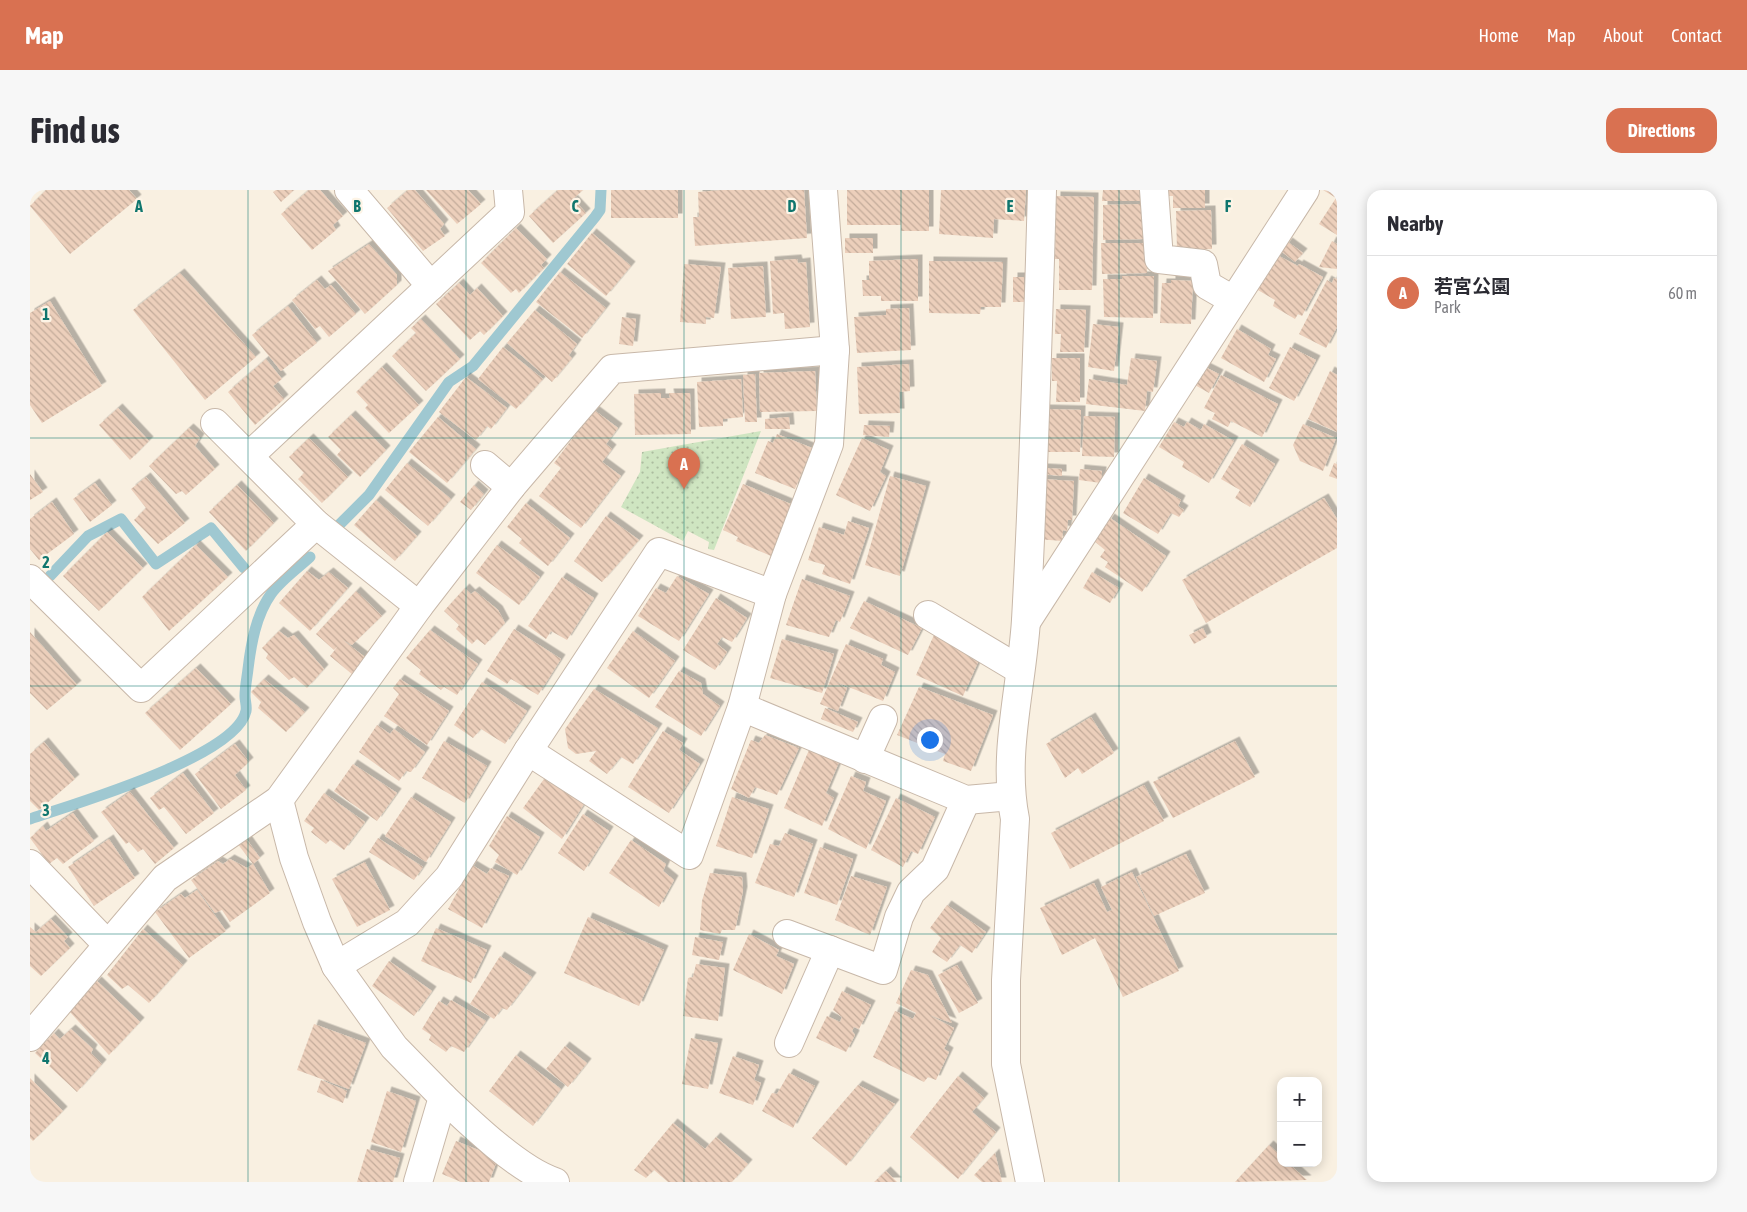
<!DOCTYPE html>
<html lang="en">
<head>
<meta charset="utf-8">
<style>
	body { margin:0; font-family:"Asap Condensed","Noto Sans JP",sans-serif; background:#f7f7f7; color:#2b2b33 }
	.controls { position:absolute; right:15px; bottom:15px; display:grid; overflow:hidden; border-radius:10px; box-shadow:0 2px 12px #0003 }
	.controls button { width:45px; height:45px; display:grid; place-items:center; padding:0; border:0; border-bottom:1px solid #e1e1e2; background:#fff; color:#2b2b33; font:25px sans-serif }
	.you { position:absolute; left:899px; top:549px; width:18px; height:18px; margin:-12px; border:4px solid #fff; border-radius:50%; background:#1a73e8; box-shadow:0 0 0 8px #1a73e833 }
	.badge { display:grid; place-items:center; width:32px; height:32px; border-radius:50%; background:#d97151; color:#fff; font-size:16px; font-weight:700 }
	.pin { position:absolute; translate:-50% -41px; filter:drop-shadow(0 1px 2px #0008) }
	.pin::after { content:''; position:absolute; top:26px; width:18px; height:15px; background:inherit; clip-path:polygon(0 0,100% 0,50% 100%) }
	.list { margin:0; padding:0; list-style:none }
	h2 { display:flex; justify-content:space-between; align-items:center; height:65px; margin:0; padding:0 20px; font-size:21px }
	h2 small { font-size:16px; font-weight:400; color:#7c7c81 }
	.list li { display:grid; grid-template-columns:32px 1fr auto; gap:15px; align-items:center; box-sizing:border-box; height:75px; padding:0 20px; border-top:1px solid #e1e1e2 }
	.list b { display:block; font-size:19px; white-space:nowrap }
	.list p { margin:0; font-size:16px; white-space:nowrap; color:#7c7c81 }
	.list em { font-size:16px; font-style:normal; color:#7c7c81 }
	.map { position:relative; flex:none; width:1307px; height:992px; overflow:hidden; border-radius:15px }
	header { display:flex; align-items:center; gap:30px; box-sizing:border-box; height:70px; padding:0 25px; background:#d97151; color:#fff }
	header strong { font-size:24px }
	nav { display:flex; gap:28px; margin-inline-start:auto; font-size:18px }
	.intro { display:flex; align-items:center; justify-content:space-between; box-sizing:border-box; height:120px; padding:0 30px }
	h1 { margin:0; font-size:35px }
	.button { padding:12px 22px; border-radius:15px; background:#d97151; color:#fff; font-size:18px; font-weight:700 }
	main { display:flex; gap:30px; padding:0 30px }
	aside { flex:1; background:#fff; border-radius:15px; box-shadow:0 2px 12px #0003 }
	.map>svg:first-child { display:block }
	.park { fill:url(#park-dots) }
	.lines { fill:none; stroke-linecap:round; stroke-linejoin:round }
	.stream { stroke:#9fc8d1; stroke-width:11 }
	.building { fill:url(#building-back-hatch); filter:url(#shadow) }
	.minor-casing { stroke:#c8b8a9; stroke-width:30 }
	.minor { stroke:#fff; stroke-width:28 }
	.grid { fill:none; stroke:#0f766e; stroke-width:1; stroke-opacity:0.55 }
	.grid-label { font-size:16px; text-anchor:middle; font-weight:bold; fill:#0f766e; stroke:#fdf4e6; stroke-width:4.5; stroke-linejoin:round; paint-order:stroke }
</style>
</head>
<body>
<header>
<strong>Map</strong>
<nav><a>Home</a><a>Map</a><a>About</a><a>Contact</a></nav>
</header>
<div class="intro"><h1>Find us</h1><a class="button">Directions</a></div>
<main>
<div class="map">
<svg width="1307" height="992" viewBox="0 0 1307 992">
	<defs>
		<pattern id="park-dots" width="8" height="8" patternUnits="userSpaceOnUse" patternTransform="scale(1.25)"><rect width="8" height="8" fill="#cfe5c1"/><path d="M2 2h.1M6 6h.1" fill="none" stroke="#acbc9f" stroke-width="1.8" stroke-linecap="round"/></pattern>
		<pattern id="building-back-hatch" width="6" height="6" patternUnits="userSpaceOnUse" patternTransform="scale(1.25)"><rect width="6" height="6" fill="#eccfbb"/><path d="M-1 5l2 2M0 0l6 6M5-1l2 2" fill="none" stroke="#c3ab9a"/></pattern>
		<filter id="shadow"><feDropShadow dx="4.5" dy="-4.5" stdDeviation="0" flood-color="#0004"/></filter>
	</defs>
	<rect width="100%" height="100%" fill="#f9f0e1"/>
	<polygon class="park" points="731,241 684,360 678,359 679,352 658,341 653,351 591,317 610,282 612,262"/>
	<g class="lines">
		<g class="stream">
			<polyline points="309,335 339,305 419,192 443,176 565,27 570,20 571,0"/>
			<polyline points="20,386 58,346 91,329 126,374 181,338 214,378"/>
			<path d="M0,629c44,-15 206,-62 216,-108 1,-5 -1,-10 -1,-15 0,-9 2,-18 3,-27 3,-25 8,-54 23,-75 10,-14 26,-25 39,-37"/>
		</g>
	</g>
	<g class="building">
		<polygon points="16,0 99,0 107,9 40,64 0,16"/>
		<polygon points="246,0 264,0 251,12 243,2"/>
		<polygon points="279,0 290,0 313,26 303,35 306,40 282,60 251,24"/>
		<polygon points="378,0 385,0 414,34 410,39 415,46 393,61 357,18"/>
		<polygon points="396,0 438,0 451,14 427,34"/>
		<polygon points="528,0 553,0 543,9 556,23 523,53 499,26"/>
		<rect x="581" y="0" width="67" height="28"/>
		<polygon points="693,0 774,0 777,48 665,56 663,27 669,27 668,2"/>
		<polygon points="817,0 899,0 899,41 871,41 871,35 817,35"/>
		<polygon points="911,0 996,0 994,31 964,29 963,48 909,44"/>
		<polygon points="1073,0 1113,0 1113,11 1072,11"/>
		<polygon points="1138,0 1175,0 1175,18 1143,18 1143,6 1138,6"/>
		<polygon points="1293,0 1307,0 1307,45 1289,34 1306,8"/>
		<polygon points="1026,6 1064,7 1062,100 1029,100 1029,69 1025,69"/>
		<polygon points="1113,14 1113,49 1073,50 1073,15"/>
		<polygon points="1181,20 1182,59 1147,60 1146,21"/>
		<polygon points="486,38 517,69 511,75 514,78 489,103 486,99 481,103 451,73"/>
		<polygon points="562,43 601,76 576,106 537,74"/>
		<rect x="815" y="48" width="28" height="15"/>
		<polygon points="1302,51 1307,54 1307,79 1289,77"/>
		<polygon points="1258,52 1273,63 1265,72 1251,61"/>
		<polygon points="1071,53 1116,53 1117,83 1072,84"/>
		<polygon points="339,54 367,85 367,95 335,124 298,81"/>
		<polygon points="1245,64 1268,76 1269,74 1293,87 1272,126 1268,124 1265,129 1243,116 1245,110 1226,99"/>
		<polygon points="767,69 768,73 776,72 780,137 755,139 754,123 743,124 740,71"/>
		<polygon points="888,69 888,111 851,111 851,106 833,106 832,90 839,90 839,71"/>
		<polygon points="899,71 973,72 971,117 951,117 950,124 899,123"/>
		<polygon points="654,74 691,77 684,128 676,127 676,134 650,132"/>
		<polygon points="733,76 736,127 701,129 698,78"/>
		<polygon points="530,82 576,118 552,148 506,112"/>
		<polygon points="150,83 226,167 175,210 103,120"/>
		<polygon points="1092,86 1124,86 1123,128 1074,127 1073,89 1092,89"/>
		<rect x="983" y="87" width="11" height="25"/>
		<polygon points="1304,88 1307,89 1307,137 1296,158 1269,144 1297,90 1302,93"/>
		<polygon points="287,90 295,99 301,95 326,124 299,147 290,136 285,139 262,110"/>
		<polygon points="1141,90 1163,91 1161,134 1130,133 1132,93 1141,93"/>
		<polygon points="429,93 440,105 447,98 473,126 454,145 450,141 440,150 406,114"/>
		<polygon points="20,111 72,196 12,233 0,215 0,123"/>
		<polygon points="258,116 287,153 251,181 222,145"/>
		<polygon points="879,118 881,160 827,163 824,127 856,125 856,119"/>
		<polygon points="1026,119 1056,120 1054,162 1030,162 1031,144 1025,144"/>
		<polygon points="505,120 547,154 539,165 542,168 522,192 477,153"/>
		<polygon points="592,127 606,129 603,156 589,154"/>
		<polygon points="391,129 430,169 396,201 362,166 386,143 381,138"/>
		<polygon points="1063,134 1089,137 1084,181 1058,177"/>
		<polygon points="1207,139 1241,159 1238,165 1246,169 1234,192 1191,168"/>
		<polygon points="473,157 513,189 486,219 448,189"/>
		<polygon points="1260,157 1286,170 1264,211 1239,198"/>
		<polygon points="1022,168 1050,168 1050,212 1026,212 1027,191 1022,191"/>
		<polygon points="1101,168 1127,171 1123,202 1117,201 1115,221 1056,214 1059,189 1097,195"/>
		<polygon points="236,169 252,189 243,196 254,209 225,235 198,202"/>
		<polygon points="879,174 880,201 869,202 870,223 829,224 827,177"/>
		<polygon points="352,177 389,215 359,243 335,218 338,215 326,202"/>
		<polygon points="1175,177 1189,184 1179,203 1165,195"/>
		<polygon points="785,181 787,221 730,222 729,183"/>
		<polygon points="1300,181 1307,185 1307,242 1278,229"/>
		<polygon points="725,184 727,232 715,232 713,185"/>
		<polygon points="1191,185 1248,214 1232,247 1201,231 1198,237 1182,229 1185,223 1174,218"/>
		<polygon points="436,187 477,218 461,239 457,236 446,250 409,222"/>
		<polygon points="711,189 713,227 693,229 693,236 669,237 667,192"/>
		<polygon points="631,203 631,208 640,208 639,203 660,203 661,244 605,245 604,204"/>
		<polygon points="88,218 119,251 100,270 69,235"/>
		<polygon points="1014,219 1051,220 1050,262 1014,262"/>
		<polygon points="564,220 588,238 576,254 582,259 572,272 591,286 551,338 509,306 531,278 524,273"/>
		<polygon points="321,225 356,260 330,287 307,265 311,260 298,247"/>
		<polygon points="1054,226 1085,227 1084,267 1052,266"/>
		<polygon points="408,227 446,259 417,293 379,262"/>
		<polygon points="759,227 760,239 735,239 735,229"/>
		<polygon points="1144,232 1154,237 1157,232 1171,240 1174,234 1204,251 1179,293 1152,277 1154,272 1129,257"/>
		<polygon points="1273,234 1306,248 1293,281 1270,271 1263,255"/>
		<polygon points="834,235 860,236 859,247 833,245"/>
		<polygon points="159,238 170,248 165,256 185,279 156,305 152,301 146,304 119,276"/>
		<polygon points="747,244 782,258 765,299 725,283 738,251 743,253"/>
		<polygon points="279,248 318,287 292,313 268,289 274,283 259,267"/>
		<polygon points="832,248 859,260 850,282 856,286 840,321 806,305"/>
		<polygon points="1212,254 1245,274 1220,317 1205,308 1210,300 1191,289"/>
		<polygon points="377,273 421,309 398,336 355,300"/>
		<polygon points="1304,273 1307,274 1307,289 1299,286"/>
		<polygon points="1013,278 1032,279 1032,286 1013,284"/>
		<polygon points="1050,279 1072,281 1071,293 1049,290"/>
		<polygon points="0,284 13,302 0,310"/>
		<polygon points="860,286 896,296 870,386 835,375"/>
		<polygon points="116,287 155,333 128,354 104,330 116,318 101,299"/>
		<polygon points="1114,288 1151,310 1148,316 1154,320 1149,327 1141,323 1128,344 1093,323"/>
		<polygon points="1011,289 1044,291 1042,330 1038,330 1037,341 1033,340 1032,351 1007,349"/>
		<polygon points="65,293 82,315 60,332 43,309"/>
		<polygon points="713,294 763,315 741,366 706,351 708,347 693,340"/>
		<polygon points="207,295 244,333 216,361 179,322"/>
		<polygon points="444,295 454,304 441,320 430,312"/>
		<polygon points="1294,308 1307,329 1307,358 1176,433 1152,390"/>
		<polygon points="346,310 387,346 365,371 324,335"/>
		<polygon points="22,312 44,344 9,370 0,359 0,329"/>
		<polygon points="496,313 540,348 518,376 489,353 492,349 477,337"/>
		<polygon points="576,326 609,350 572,392 544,371"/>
		<polygon points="1080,328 1136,366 1112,402 1075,377 1078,372 1070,367 1075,360 1064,351"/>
		<polygon points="818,331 839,338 820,394 792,384 795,375 778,370 789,337 814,345"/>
		<polygon points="77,342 113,378 69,421 33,386"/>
		<polygon points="166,355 198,387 139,441 112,407"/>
		<polygon points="467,355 510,387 489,415 446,383"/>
		<polygon points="277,381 289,390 299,382 318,398 280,441 249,413"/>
		<polygon points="1062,382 1089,398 1080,413 1053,398"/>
		<polygon points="647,386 679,404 649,451 608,426 626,398 636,403"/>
		<polygon points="532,387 564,408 537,450 521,441 516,449 498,436"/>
		<polygon points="772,389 820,406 810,432 806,430 799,447 756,435"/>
		<polygon points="435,398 441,404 445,401 468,420 475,433 455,455 447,449 442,454 426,439 429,435 414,421"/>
		<polygon points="326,401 352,426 322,455 313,450 336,468 323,485 300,466 308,456 304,460 286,444"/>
		<polygon points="686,408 717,428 702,452 692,447 687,454 697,462 685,480 653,460"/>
		<polygon points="834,411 892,438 878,465 820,438"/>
		<polygon points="1173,438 1177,447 1164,454 1159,445"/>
		<polygon points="484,439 531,469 508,505 481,489 477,494 457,481"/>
		<polygon points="400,440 448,474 427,505 414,497 411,500 389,484 391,480 376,468"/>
		<polygon points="249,441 258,448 264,445 294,479 277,498 264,487 259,490 236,468 238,464 232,458"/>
		<polygon points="603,441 645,471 619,508 577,478"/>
		<polygon points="0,442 47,495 17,520 0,503"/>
		<polygon points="904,445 939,460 937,466 948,472 933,506 886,485"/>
		<polygon points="752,449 804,464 792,503 740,488"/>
		<polygon points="816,454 853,469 851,475 865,482 853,511 804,491 817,498 808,521 790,514"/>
		<polygon points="166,478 201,514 150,560 115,523"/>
		<polygon points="649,481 671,493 673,504 690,516 671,546 625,517"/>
		<polygon points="234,489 275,522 256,542 228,518 231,512 221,502"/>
		<polygon points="370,489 419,521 397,555 354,526 369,504 363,498"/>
		<polygon points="452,492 497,521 475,554 451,539 443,548 424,535"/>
		<polygon points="889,497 963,525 941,581 913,571 915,564 867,545"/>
		<polygon points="564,499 628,538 603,574 591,567 577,584 559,571 566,561 546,564 538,558 535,539"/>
		<polygon points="795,518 828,532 823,542 791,529"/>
		<polygon points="1061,527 1084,563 1052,584 1048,578 1035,588 1016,554"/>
		<polygon points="347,535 360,544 364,539 395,562 381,582 376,581 369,591 329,562"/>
		<polygon points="633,541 653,553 649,560 670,574 639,623 598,597"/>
		<polygon points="735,545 769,558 747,605 725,597 719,608 701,599 721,550 729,553"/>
		<polygon points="414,551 457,576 435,613 392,588"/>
		<polygon points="1205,551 1225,587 1143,628 1123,592"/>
		<polygon points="14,552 45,589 9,620 0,611 0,564"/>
		<polygon points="205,554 219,572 205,585 216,600 191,619 165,584"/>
		<polygon points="779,560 809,572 796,603 804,608 792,636 754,618"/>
		<polygon points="323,574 367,603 347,631 304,601"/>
		<polygon points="153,583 184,623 156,644 134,617 129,620 120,608"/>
		<polygon points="821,586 836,592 833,601 856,611 836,659 798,639"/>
		<polygon points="514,589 554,614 532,649 493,618"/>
		<polygon points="1114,595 1134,631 1040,679 1021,643"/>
		<polygon points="100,602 144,658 125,674 113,659 108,662 99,652 96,654 71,622"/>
		<polygon points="294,603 335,632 314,660 300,650 296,654 281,642 284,638 274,631"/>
		<polygon points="381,607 421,632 396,672 355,646"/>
		<polygon points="702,607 739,619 722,668 686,656"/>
		<polygon points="866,608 905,627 888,664 881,661 873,677 841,660"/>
		<polygon points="43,623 64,651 33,674 27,668 19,674 0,648 13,636 16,641"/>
		<polygon points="553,624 579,641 554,681 528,663"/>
		<polygon points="477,626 510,647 487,685 465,672 469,665 459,656"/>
		<polygon points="755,643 783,654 764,707 725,693 740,654 749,656"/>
		<polygon points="215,647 230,668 223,674 240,703 200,732 192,720 185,723 161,690 188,671 193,674 200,669 217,678 223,674 207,653"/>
		<polygon points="348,648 393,677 384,690 339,662"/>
		<polygon points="79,649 105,688 64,716 38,677"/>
		<polygon points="601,650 636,674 633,681 644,690 629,717 579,683"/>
		<polygon points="790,657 823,669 807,715 774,703"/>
		<polygon points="1156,664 1175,703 1124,726 1106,687"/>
		<polygon points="335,672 360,720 327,737 302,689"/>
		<polygon points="442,675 457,684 461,678 479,686 452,738 418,719"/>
		<polygon points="1102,682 1149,781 1093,807 1065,748 1032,765 1010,718 1064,693 1077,722 1082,720 1071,697"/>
		<polygon points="680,683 712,687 713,701 705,740 692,740 690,744 670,740 672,711"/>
		<polygon points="821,686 857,697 840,745 805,730"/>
		<polygon points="167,700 196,741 159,768 125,722 151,704 155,708"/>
		<polygon points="917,715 956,742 942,763 930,755 917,772 902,762 911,748 900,738"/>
		<polygon points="558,727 634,760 609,816 534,783"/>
		<polygon points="21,729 38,747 34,751 40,758 11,786 0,776 0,737 6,742"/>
		<polygon points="406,738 457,760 441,793 391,771"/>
		<polygon points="113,739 153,775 119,813 98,795 92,799 77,785"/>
		<polygon points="719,744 749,760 746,766 764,774 752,804 703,780"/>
		<polygon points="665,747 693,752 689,770 662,765"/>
		<polygon points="470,766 502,787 477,820 472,818 464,829 440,814"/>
		<polygon points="359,771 402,801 384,826 342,796"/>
		<polygon points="666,774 695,778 688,831 653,826 658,788 663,787"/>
		<polygon points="927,775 948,813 929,823 908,785"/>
		<polygon points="881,780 898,785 922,833 899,825 924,838 914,859 919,862 906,890 898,887 894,892 843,867 865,821 883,829 886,823 866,813"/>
		<polygon points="67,791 110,832 79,865 39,821"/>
		<polygon points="812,801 841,815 829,839 824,837 822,841 825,845 816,862 786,848 797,826 810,832 812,827 803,820"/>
		<polygon points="421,810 456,831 434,862 421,856 416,862 399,850 401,845 392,839 409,811 417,816"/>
		<polygon points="284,834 336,853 319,899 267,880"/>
		<polygon points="41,839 63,859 61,863 72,874 47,902 5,863 24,843 30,849"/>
		<polygon points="661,848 688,853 678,899 652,894"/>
		<polygon points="535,856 557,873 538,897 516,879"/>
		<polygon points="486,865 531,899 503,936 459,901"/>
		<polygon points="703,866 729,875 724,890 731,893 723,915 689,903"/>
		<polygon points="759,883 785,896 763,938 732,921 742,903 747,904"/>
		<polygon points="928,886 954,908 942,922 966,942 928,989 880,947"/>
		<polygon points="0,888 33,921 3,951 0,948"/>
		<polygon points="291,890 317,901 313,913 287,902"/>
		<polygon points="828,895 865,914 816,976 782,948"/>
		<polygon points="357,901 386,911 371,962 341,952"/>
		<polygon points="643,933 675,959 686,947 718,974 702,992 638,992 624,980 616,988 604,980"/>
		<polygon points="426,951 468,968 459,992 431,992 412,984"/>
		<polygon points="1239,955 1251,966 1251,973 1258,973 1277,990 1205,992"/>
		<polygon points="337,959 370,968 363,992 327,992"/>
		<polygon points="965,963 972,992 952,992 944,985"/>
		<polygon points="856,981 867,992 844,992"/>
	</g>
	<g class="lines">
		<defs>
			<g id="minor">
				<polyline points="319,0 401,96"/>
				<polyline points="1124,0 1129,69 1173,74 1177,95 1203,110"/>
				<polyline points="185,233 286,334 389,416"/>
				<polyline points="219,266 480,22 478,0"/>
				<polyline points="455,275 481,297"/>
				<polyline points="0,389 111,498 286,334"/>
				<polyline points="898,425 990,480"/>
				<polyline points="996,432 1275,0"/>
				<polyline points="712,517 936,610 981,606"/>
				<polyline points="498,561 629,362 742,404"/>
				<polyline points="835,569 853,529"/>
				<polyline points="249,610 264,668 287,732 306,776 364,857 413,907 388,992"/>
				<polyline points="0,674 77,754"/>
				<polyline points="757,744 853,780 869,727 881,702 905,679 936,610"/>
				<polyline points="306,776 377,733 419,687 498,561 659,665 712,517 742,404 799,254 805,160 793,0"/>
				<polyline points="0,847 135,688 249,610 389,416 481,297 582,179 805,160"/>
				<polyline points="759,853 800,760"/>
				<path d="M413,907c27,26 77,74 112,85"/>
				<path d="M1000,992l-24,-118v-84l9,-161c-13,-65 7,-133 11,-199 8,-143 12,-287 16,-430"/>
			</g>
		</defs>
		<use href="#minor" class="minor-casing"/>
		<use href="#minor" class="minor"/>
	</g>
	<path class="grid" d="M218,0v992M436,0v992M654,0v992M871,0v992M1089,0v992M0,248h1307M0,496h1307M0,744h1307"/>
	<g class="grid-label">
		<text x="109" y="22">A</text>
		<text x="327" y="22">B</text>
		<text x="545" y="22">C</text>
		<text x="762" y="22">D</text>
		<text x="980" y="22">E</text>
		<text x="1198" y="22">F</text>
		<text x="16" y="130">1</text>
		<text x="16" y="378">2</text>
		<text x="16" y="626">3</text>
		<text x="16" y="874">4</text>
	</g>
</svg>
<div class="controls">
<button>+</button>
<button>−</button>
</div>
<div class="you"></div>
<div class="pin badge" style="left:654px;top:299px">A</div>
</div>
<aside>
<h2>Nearby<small></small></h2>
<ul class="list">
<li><span class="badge">A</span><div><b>若宮公園</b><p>Park</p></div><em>60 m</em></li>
</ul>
</aside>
</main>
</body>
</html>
